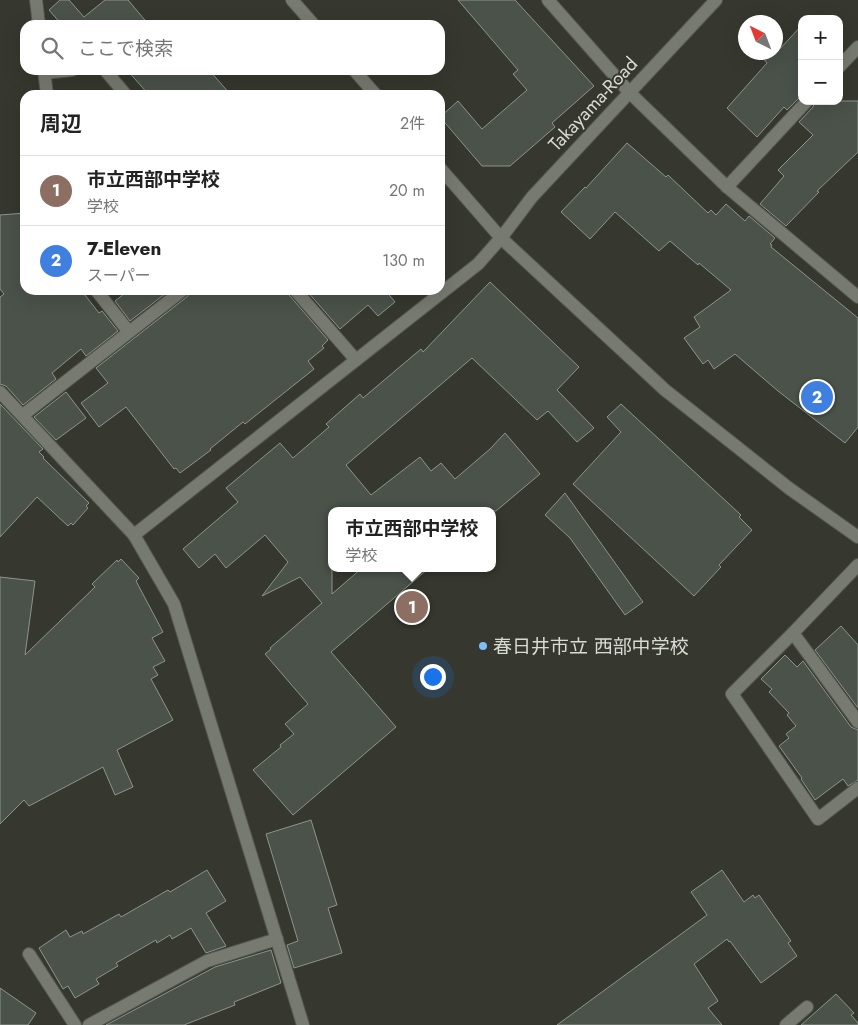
<!DOCTYPE html>
<html lang="ja">
<head>
<meta charset="utf-8">
<style>
	body { margin:0; font-family:Jost,"Noto Sans JP",sans-serif; background:#f2f2f2; color:#222 }
	.controls { position:absolute; right:15px; top:15px; display:grid; overflow:hidden; border-radius:10px; box-shadow:0 5px 20px #0002 }
	.controls button { width:45px; height:45px; display:grid; place-items:center; padding:0; border:0; border-bottom:1px solid #e0e0e0; background:#fff; color:#222; font:25px sans-serif }
	.compass { position:absolute; left:738px; top:15px; width:45px; height:45px; border-radius:50%; background:#fff; box-shadow:0 5px 20px #0002; rotate:318deg }
	.you { position:absolute; left:432px; top:676px; width:18px; height:18px; margin:-12px; border:4px solid #fff; border-radius:50%; background:#1a73e8; box-shadow:0 0 0 8px #1a73e833 }
	.badge { display:grid; place-items:center; width:32px; height:32px; border-radius:50%; background:#4a6882; color:#fff; font-size:16px; font-weight:700 }
	.pin { position:absolute; translate:-50% -50%; border:2px solid #fff; box-shadow:0 1px 5px #0006 }
	.popup { position:absolute; left:328px; top:507px; width:168px; height:65px; box-sizing:border-box; display:grid; place-content:center; border-radius:10px; background:#fff; filter:drop-shadow(0 1px 4px #0005); font-size:16px; white-space:nowrap; color:#767676 }
	.popup b { font-size:19px; color:#222 }
	.popup::after { content:''; position:absolute; left:50%; top:100%; margin-left:-10px; border:10px solid transparent; border-top-color:#fff }
	.list { margin:0; padding:0; list-style:none }
	h2 { display:flex; justify-content:space-between; align-items:center; height:65px; margin:0; padding:0 20px; font-size:21px }
	h2 small { font-size:16px; font-weight:400; color:#767676 }
	.list li { display:grid; grid-template-columns:32px 1fr auto; gap:15px; align-items:center; box-sizing:border-box; height:70px; padding:0 20px; border-top:1px solid #e0e0e0 }
	.list b { display:block; font-size:19px; white-space:nowrap }
	.list p { margin:0; font-size:16px; white-space:nowrap; color:#767676 }
	.list em { font-size:16px; font-style:normal; color:#767676 }
	.icon { flex:none; width:28px; height:28px; fill:none; stroke:currentColor; stroke-width:2; stroke-linecap:round; stroke-linejoin:round }
	.map { position:relative; flex:none; width:858px; height:1025px; overflow:hidden }
	.search { position:absolute; background:#fff; box-shadow:0 5px 20px #0002; left:20px; top:20px; width:425px; height:55px; display:flex; align-items:center; gap:12px; box-sizing:border-box; padding:0 18px; border-radius:15px; color:#767676; font-size:19px }
	.panel { position:absolute; background:#fff; box-shadow:0 5px 20px #0002; left:20px; top:90px; width:425px; height:205px; border-radius:15px }
	.map>svg:first-child { display:block }
	.building { fill:#4a524a; stroke:#8c948c }
	.lines { fill:none; stroke-linecap:round; stroke-linejoin:round }
	.minor-casing { stroke:#555750; stroke-width:14 }
	.minor { stroke:#777a70; stroke-width:12 }
	.poi-dot { fill:#7bbef8; stroke:#36382f; stroke-width:2 }
	.labels { text-anchor:middle; dominant-baseline:central; stroke-width:4; stroke-linejoin:round; paint-order:stroke }
	.street-label { font-size:19px; fill:#d8dad4; stroke:#36382f }
	.poi-label { font-size:19px; fill:#d8dad4; stroke:#36382f; text-anchor:start }
</style>
</head>
<body>
<div class="map">
<svg width="858" height="1025" viewBox="0 0 858 1025">
	<rect width="100%" height="100%" fill="#36382f"/>
	<g class="building">
		<polygon points="60,0 69,0 84,17 105,0 128,0 149,25 62,25 49,10"/>
		<polygon points="458,0 515,0 594,86 552,123 555,127 510,166 482,166 440,117 458,101 482,129 527,90 513,74 518,70"/>
		<polygon points="802,25 802,95 787,110 784,107 757,137 727,108 767,63 758,52 777,52"/>
		<polygon points="127,70 209,70 231,95 149,95"/>
		<polygon points="815,101 858,101 858,152 817,191 819,192 786,226 760,204 784,176 778,170 813,135 799,122 813,107"/>
		<polygon points="627,143 666,177 668,175 708,213 711,210 716,215 726,204 745,221 749,216 775,238 770,244 772,245 771,247 858,318 858,427 845,443 778,391 735,354 714,369 708,360 703,364 684,338 700,327 694,317 731,290 699,263 698,265 670,241 659,251 615,212 590,239 561,212 585,187 586,188"/>
		<polygon points="25,213 25,290 81,290 99,313 102,311 118,331 86,356 81,349 52,373 56,379 23,405 6,386 0,384 0,297 4,294 0,289 0,215"/>
		<polygon points="490,282 579,367 557,390 594,428 577,442 548,411 537,420 472,358 346,465 371,495 420,457 431,471 441,463 455,479 490,449 505,433 540,474 496,511 332,511 332,594 362,568 429,568 331,652 396,727 293,815 253,770 281,747 280,745 294,734 285,724 308,704 265,654 271,649 270,648 322,603 300,577 262,596 288,562 265,535 226,568 215,554 199,568 183,549 238,502 226,488 280,443 293,458 329,427 326,424 360,394 363,398 421,349 423,352"/>
		<polygon points="129,290 170,290 130,321 115,301"/>
		<polygon points="191,290 287,290 289,295 328,340 322,346 324,348 308,361 314,369 245,424 243,422 210,449 211,450 180,473 176,468 174,469 126,407 99,427 81,403 108,383 96,368 188,296"/>
		<polygon points="306,290 385,290 395,302 378,316 368,305 340,329"/>
		<polygon points="66,392 86,418 56,440 34,417"/>
		<polygon points="0,404 43,449 39,452 44,457 43,458 89,503 86,506 88,508 73,525 71,523 68,526 37,497 0,537"/>
		<polygon points="621,404 741,515 739,517 752,530 719,565 721,567 694,596 573,484 621,432 607,417"/>
		<polygon points="565,493 643,602 625,615 570,538 545,515"/>
		<polygon points="121,559 139,578 136,581 163,632 152,638 165,661 153,667 158,675 151,679 173,720 117,750 133,787 115,795 103,767 29,806 24,800 0,824 0,577 35,581 25,655 95,587 92,584 117,560 118,562"/>
		<polygon points="841,626 858,645 858,708 815,650"/>
		<polygon points="785,655 797,667 803,661 851,727 858,730 858,780 848,786 843,779 815,800 801,779 802,778 779,746 789,738 786,734 796,726 787,715 789,713 769,692 772,689 761,679"/>
		<polygon points="311,820 337,905 328,908 342,953 294,968 287,945 298,941 266,834"/>
		<polygon points="207,870 226,901 206,913 226,946 206,953 191,928 172,939 170,935 157,943 156,940 116,963 118,966 96,979 99,984 75,998 68,986 63,989 39,948 66,930 70,937 82,931 83,934 119,914 121,917 168,890 170,892"/>
		<polygon points="722,870 744,902 753,895 755,898 759,895 791,941 788,943 797,956 761,983 730,941 729,942 727,939 694,964 718,1001 708,1008 722,1025 557,1025 707,915 691,892"/>
		<polygon points="271,950 281,983 234,1002 235,1005 184,1025 106,1025 215,967"/>
		<polygon points="0,988 36,1013 28,1025 0,1025"/>
		<polygon points="836,994 854,1013 851,1015 858,1023 858,1025 801,1025"/>
	</g>
	<g class="lines">
		<defs>
			<g id="minor">
				<polyline points="36,0 39,25"/>
				<polyline points="292,0 314,25"/>
				<polyline points="548,0 630,93 727,187 858,297"/>
				<polyline points="839,67 858,47"/>
				<polyline points="44,70 47,95"/>
				<polyline points="105,70 126,95"/>
				<polyline points="354,70 376,95"/>
				<polyline points="44,73 72,70"/>
				<polyline points="440,168 501,238 665,390 790,489 858,537"/>
				<polyline points="727,187 807,101"/>
				<polyline points="96,290 129,332"/>
				<polyline points="295,290 356,360"/>
				<polyline points="0,392 134,535 174,604 303,1025"/>
				<polyline points="23,415 183,290"/>
				<polyline points="134,535 478,264 501,238 532,197 716,0"/>
				<polyline points="858,565 793,633 732,694 818,819 858,788"/>
				<polyline points="793,633 858,722"/>
				<polyline points="29,954 75,1025"/>
				<polyline points="89,1025 207,961 277,939"/>
				<polyline points="786,1025 807,1007"/>
			</g>
		</defs>
		<use href="#minor" class="minor-casing"/>
		<use href="#minor" class="minor"/>
	</g>
	<circle class="poi-dot" cx="483" cy="646" r="5"/>
	<g class="labels">
		<g class="street-label">
			<text transform="translate(593 104) rotate(-47)">Takayama-Road</text>
		</g>
		<g class="poi-label">
			<text x="493" y="646">春日井市立 西部中学校</text>
		</g>
	</g>
</svg>
<div class="controls">
<button>+</button>
<button>−</button>
</div>
<svg class="compass" viewBox="-18 -18 36 36"><path d="M0-13l5 13h-10z" fill="#e53935"/><path d="M0 13l5-13h-10z" fill="#767676"/></svg>
<div class="you"></div>
<div class="pin badge" style="left:412px;top:607px;background:#8d6e63">1</div>
<div class="popup"><b>市立西部中学校</b>学校</div>
<div class="pin badge" style="left:817px;top:397px;background:#3f7fe0">2</div>
<div class="search"><svg class="icon" aria-label="search" viewBox="0 0 24 24"><circle cx="10" cy="10" r="6"/><path d="M15 15l6 6"/></svg>ここで検索</div>
<section class="panel">
<h2>周辺<small>2件</small></h2>
<ul class="list">
<li><span class="badge" style="background:#8d6e63">1</span><div><b>市立西部中学校</b><p>学校</p></div><em>20 m</em></li>
<li><span class="badge" style="background:#3f7fe0">2</span><div><b>7-Eleven</b><p>スーパー</p></div><em>130 m</em></li>
</ul>
</section>
</div>
</body>
</html>
